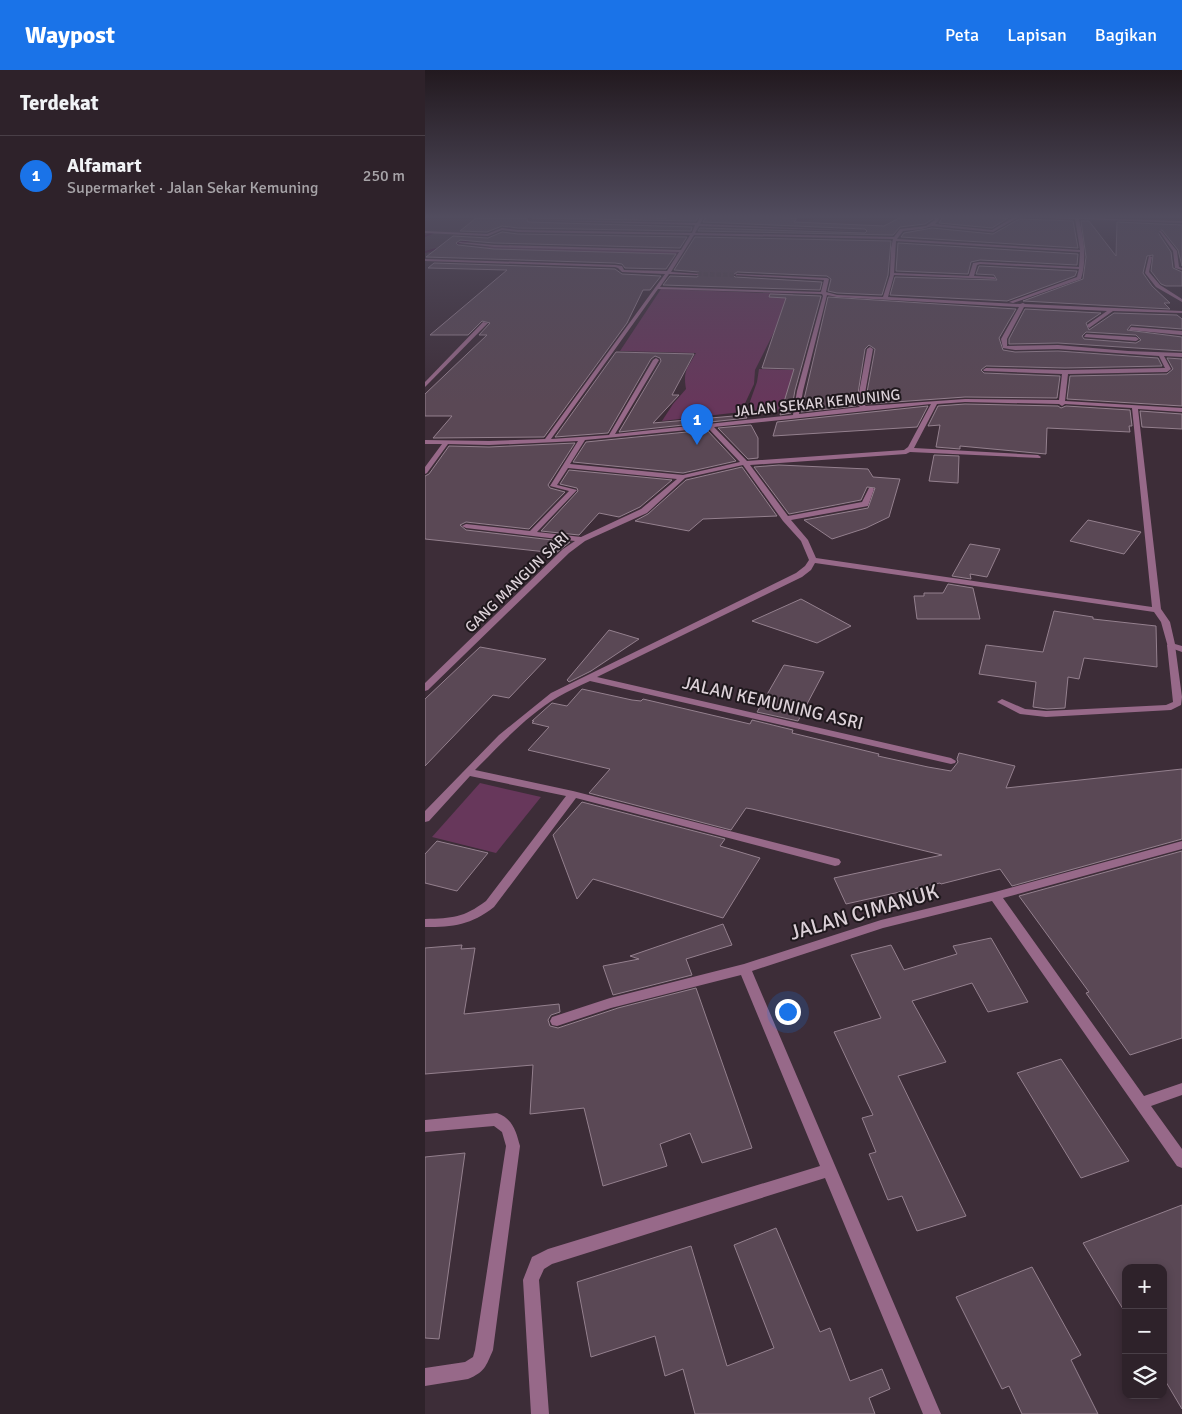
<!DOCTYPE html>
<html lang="id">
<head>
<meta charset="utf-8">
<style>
	body { margin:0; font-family:Signika,sans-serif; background:#362a32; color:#f1f3f6 }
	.controls { position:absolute; right:15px; bottom:15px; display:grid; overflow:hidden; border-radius:10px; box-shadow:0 2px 8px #0003 }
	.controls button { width:45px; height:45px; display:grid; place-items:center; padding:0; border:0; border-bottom:1px solid #493f47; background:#2e222a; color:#f1f3f6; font:25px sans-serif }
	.you { position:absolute; left:362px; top:941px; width:18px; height:18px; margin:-12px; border:4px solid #fff; border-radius:50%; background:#1a73e8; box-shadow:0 0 0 8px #1a73e833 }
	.badge { display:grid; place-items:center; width:32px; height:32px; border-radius:50%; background:#1a73e8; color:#fff; font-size:16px; font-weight:700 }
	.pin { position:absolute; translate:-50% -41px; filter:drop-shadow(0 1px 2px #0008) }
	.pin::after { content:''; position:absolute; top:26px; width:18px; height:15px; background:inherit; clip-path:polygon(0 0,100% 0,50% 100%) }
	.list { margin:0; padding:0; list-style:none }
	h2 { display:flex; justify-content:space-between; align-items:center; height:65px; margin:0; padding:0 20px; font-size:21px }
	h2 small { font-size:16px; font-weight:400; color:#a7a4a8 }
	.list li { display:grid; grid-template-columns:32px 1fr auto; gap:15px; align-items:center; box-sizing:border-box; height:80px; padding:0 20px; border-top:1px solid #493f47 }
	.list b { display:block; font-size:19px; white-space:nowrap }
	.list p { margin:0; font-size:16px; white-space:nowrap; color:#a7a4a8 }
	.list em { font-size:16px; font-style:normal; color:#a7a4a8 }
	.icon { flex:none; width:28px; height:28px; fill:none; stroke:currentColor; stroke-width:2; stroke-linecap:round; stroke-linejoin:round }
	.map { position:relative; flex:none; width:757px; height:1344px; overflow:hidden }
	header { display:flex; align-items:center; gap:30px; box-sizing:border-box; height:70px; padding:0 25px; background:#1a73e8; color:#fff }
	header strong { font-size:24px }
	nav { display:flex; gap:28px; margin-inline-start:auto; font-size:18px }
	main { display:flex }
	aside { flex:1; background:#2e222a }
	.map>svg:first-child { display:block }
	.green { fill:#67375b }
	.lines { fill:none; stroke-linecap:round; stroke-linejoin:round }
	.stream { fill:#3b0130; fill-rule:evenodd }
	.building { fill:#5a4855; stroke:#94808e; fill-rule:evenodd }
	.minor-tunnel { stroke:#554650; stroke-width:4.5; stroke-dasharray:4.5 2; stroke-linecap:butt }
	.service { fill:#976989; fill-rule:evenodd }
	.minor { fill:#976989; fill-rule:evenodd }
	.labels { text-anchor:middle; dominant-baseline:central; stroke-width:4; stroke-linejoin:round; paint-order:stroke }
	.far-street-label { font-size:15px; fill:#dcd1d8; stroke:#1f181d }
	.street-label { font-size:18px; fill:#dcd1d8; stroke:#1f181d }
	.near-street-label { font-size:21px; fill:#dcd1d8; stroke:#1f181d }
</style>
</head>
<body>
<header>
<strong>Waypost</strong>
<nav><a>Peta</a><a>Lapisan</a><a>Bagikan</a></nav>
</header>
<main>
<aside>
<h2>Terdekat<small></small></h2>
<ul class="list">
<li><span class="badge">1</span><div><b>Alfamart</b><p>Supermarket · Jalan Sekar Kemuning</p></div><em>250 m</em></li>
</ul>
</aside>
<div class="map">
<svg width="757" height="1344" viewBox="0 0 757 1344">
	<rect width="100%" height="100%" fill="#3d2d38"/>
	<g class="green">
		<polygon points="27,176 253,182 246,192 2,184"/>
		<path d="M236,219l132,5 -38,76 -1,14 -13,28 -79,9 11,-17 13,-15c-3,-18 1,-20 10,-36l-76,-2z"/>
		<polygon points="334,299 370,300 357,342 322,340 332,312"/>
		<polygon points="55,713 116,727 71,783 7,767"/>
	</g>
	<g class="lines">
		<g class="stream">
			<polygon points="106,145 110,145 98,155 81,160 79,159 96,153"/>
			<polygon points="135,145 176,145 275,149 273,150"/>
			<polygon points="400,145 409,145 373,152 360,152"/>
			<polygon points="7,162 8,164 0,167 0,165"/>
			<polygon points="53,167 54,169 0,183 0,181"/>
		</g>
	</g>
	<g class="building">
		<polygon points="110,145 241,148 243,145 274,145 271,151 107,148"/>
		<polygon points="282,145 372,148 369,152 459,156 480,145 508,145 508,149 500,154 475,157 468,165 273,161 275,158 440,163 442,161 440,159 278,152"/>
		<polygon points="519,145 555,145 557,147 583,148 567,158 514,153"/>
		<polygon points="51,148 102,148 103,152 267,157 266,161 93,158 77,156 62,162 35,161"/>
		<polygon points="594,149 648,151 653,178 476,167 479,163 507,158 568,164"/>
		<polygon points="656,151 664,151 691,186 692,152 757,155 757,196 753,180 737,160 732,161 746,182 748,198 757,202 757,216 741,216 736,214 726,201 728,185 722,186 718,203 727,216 745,233 739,233 745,239 598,231 658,209 661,187"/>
		<polygon points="77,162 93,164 262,167 255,178 69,173 35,170 31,173 33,175 69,179 251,184 241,199 200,198 197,194 190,193 1,187 28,166 63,168"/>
		<polygon points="270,167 466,171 463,205 457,225 412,223 403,221 406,209 402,206 312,202 308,205 310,207 397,212 395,220 238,215 245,206 272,207 276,204 274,202 249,200"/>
		<polygon points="473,173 653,184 652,195 555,190 546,192 543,204 471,201"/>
		<polygon points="9,193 190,199 197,204 236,206 225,220 218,220 202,253 119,367 8,368 27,346 0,346 0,324 62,265 54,265 65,253 57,251 43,265 5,265 82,200 3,198"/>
		<polygon points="554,196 555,196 652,201 650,206 582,231 465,225 470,207 572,210 569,205 551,204"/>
		<polygon points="345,224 396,226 370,320 366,343 355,345 369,299 337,298 361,228 344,227"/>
		<polygon points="403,227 591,239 574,268 578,280 590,282 633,281 733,288 737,296 640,298 561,296 556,300 559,303 635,306 632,328 540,327 442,334 440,333 450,279 444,275 440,279 431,336 376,342"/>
		<path d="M600,239l76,4 -15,10 3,7 25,-17 63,2 5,4v10l-51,-4 -4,5 55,7v14l-124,-8 -49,1v-5zM661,262l50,3 5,5 -5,3 -52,-4 -2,-3z"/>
		<polygon points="191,282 269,284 247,325 254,325 228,353 320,345 322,348 194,362 236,291 235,288 230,286 226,289 183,363 130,367"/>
		<polygon points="742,288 757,289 757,336 642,329 645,306 742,304 748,299"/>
		<polygon points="540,334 633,336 636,338 641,336 705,340 707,356 704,356 705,362 622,358 621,384 535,376 535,379 511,377 515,355 503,356 513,336"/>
		<polygon points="503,336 492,357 348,366 352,352"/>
		<polygon points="715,341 757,344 757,359 717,357"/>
		<polygon points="326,355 333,368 333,388 323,389 293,358"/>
		<polygon points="282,360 311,391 258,403 148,392 161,372"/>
		<polygon points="150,373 123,415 125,418 140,422 104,459 41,452 35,455 41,460 145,472 131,483 0,469 0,406 4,404 24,376 64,377"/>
		<polygon points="509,385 534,386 533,413 504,411"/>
		<polygon points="354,395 443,399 448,407 475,409 464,447 441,458 407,469 379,450 443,438 450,418 442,417 436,430 364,444 329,397"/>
		<polygon points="317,397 352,446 278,449 264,461 210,451 223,444 261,410"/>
		<polygon points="144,400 247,410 215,437 194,447 174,443 154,465 116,461 153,421 152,418 135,414"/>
		<polygon points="663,450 716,462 699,484 645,471"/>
		<polygon points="545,474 575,479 562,507 545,504 546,509 527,506"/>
		<polygon points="523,514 548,518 555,549 492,549 489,526 499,526 499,523 518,523"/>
		<polygon points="376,529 426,556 392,573 327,551"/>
		<polygon points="629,541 668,547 668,549 731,556 732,597 659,588 654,609 643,607 640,638 622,639 608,637 611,612 554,604 561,575 618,582"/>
		<polygon points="184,560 214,569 166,601 144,612 142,610"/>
		<polygon points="55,577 121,589 84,628 68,625 0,696 0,629"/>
		<polygon points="359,595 399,602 373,651 332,642"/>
		<polygon points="157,619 207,630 216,631 218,629 325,654 327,650 368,660 367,663 454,684 453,686 503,697 526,701 533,692 532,689 534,683 590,696 581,718 757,699 757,769 587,816 575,799 516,814 515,813 421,834 409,808 517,785 327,739 321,738 306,760 164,723 185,699 103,680 124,657 107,653 109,651 107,651 127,633 142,636"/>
		<polygon points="157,732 300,769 295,776 335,788 298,848 168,809 152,829 128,765"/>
		<polygon points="12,771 63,783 32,821 0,813 0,784"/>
		<polygon points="757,781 757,968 705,985 661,923 664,922 594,826"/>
		<polygon points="298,854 307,875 261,889 267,905 188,925 178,896 214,889 205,886"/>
		<polygon points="566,868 603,932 563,942 547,913 487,931 521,992 473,1006 541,1146 492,1161 477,1126 463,1130 444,1084 451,1082 437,1048 448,1045 409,962 456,948 426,885 466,875 479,900 532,884 528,876"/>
		<polygon points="37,875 36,879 50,878 39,944 134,934 135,942 126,945 123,950 125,956 133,958 193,938 271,918 327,1078 277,1093 265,1063 235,1074 242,1096 178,1116 159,1038 105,1044 108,995 0,1004 0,878"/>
		<polygon points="636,989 704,1091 656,1108 592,1003"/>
		<polygon points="40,1083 14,1269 0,1268 0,1087"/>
		<polygon points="757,1135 757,1339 738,1307 738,1198 701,1198 701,1244 658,1173"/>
		<polygon points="351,1158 395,1262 405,1258 425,1311 457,1299 465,1319 444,1328 450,1344 270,1344 258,1299 240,1306 230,1266 166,1287 152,1212 266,1176 302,1296 349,1278 309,1175"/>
		<polygon points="607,1197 656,1285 646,1290 673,1344 597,1344 584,1316 577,1319 531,1227"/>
	</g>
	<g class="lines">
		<g class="minor-tunnel">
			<polyline points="732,160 735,162"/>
			<polyline points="272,204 312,205"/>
		</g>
		<polygon class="service" points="746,572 750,575 757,627 756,635 746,640 621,647 595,644 572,632 577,629 600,639 621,641 741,635 748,632 742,575"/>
		<g class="minor">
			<path d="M276,145h4l-5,9 165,7 -166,-5 -4,7 199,4 6,-8 26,-3 9,-6 -1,-3 3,-2h5l-4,2 1,3 -4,4 57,6 22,-13 -32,-2 200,6v2l-103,-4c5,20 8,41 2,60l-68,24 -4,-1 68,-25 2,-8 -99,-5 -3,1 -3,11 20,1 2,2 -102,-4 -6,22 132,7 3,-1 2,1 157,7v2l-69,-2 -24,17 -2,-3 20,-14 -83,-4 -17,32v7l51,-1 70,6 54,2v4l-18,-1 7,13 -4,3 -99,2 -3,27 117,7v4l-44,-3 23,200 9,13 5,22 7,2v6l-14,-5 -7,-25 -7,-10 -339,-49 -4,7 -9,7 -205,100 354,81 5,3 -1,2 -4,1 -361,-83c-11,5 -22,10 -32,16 -31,18 -58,48 -83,73l98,21 262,67 4,1 2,3 -2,3 -4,1 -259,-68 -82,109c-23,18 -40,20 -69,20v-8c28,-1 38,-1 61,-18l80,-105 -96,-20 -41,45 -4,1v-11l74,-76 52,-42 245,-120 9,-7 4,-6 -8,-19 -18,-20 -40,-56 -58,13 -38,35 -62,28 -16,12 -141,137 -3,1v-8l138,-134 12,-8 -109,-13 -4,-2 4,-2 64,7 39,-40 -19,-5 28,-45 -89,4 -41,-1 -21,29 -2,1v-7l17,-23h-17v-4l64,1 56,-2 120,-165 -43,-2 -4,-4 -3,-1 -190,-6v-2l190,6 7,1 2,4 43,1 12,-19 -185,-5 -36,-4 2,-1 34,3 187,5 9,-15 -172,-3 -16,-2 -14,6 -63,-3v-2l62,3 15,-6 16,2 174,3 3,-8 -167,-5 169,3zM594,147l56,2 5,31 -183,-11 6,-8 19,-2 10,-3 61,6zM269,165l199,4 -2,9 -1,27 -7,22 -46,-2 -11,-3 3,-13 -2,-1 -90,-4 -2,1 89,5 -3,12 -161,-5 9,-13 28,1 2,-1 -28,-2zM471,171l184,11 -1,15 -99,-5 -7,1 -4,13 -75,-3zM233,219l164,5 1,2 -26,95 -4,24 -178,19 44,-74 -3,-2 -3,2 -44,75 -58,4zM402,225l10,2 182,10 -18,32 2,9 12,2 43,-1 101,7 6,12 -100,2 -79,-2 -3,2 1,1 78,3 -3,26 -94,-1 -99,7 -3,-2 10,-55 -3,-2 -3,2 -10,55 3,3 -61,7 4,-23zM540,332l94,2 3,2 3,-2 67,4 20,199 -336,-49 -8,-18 -17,-20 77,-14 6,-17 -1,-1h-4l-7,14 -74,14 -38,-51 156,-11 4,-2 130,6 1,-1 -3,-2 -124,-7 23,-44zM506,334l-23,43 -4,3 -157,11 -33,-34zM283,358l32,34 -57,13 -113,-11 15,-24zM143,398l109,11 -36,30 -60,28 -44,-5 40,-42 -20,-5z"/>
			<polygon points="312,145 392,145 390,146"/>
			<polygon points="734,161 736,161 752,181 754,197 757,198 757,200 750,198 748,181"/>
			<polygon points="724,186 727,187 724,202 735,215 757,229 757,232 731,217 720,203"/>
			<polygon points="58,252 63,253 0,317 0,312"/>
			<polygon points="706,257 757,261 757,265 704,260"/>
			<polygon points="661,264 711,267 714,269 711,271 659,267"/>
			<polygon points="757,771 757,779 578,828 719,1026 757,1013 757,1025 726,1036 757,1079 757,1098 752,1096 567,831 458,858 327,901 516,1344 498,1344 400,1108 127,1194 119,1199 114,1210 124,1344 106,1344 98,1210 107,1187 123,1179 395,1096 316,905 186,938 132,956 127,955 125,951 127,947 185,928 319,894 456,850 570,822"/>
			<path d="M72,1043c16,6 19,18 23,33l-27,204c-7,16 -8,22 -25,29l-43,7v-18l40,-6 8,-5 2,-7 31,-204 -4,-14 -8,-6 -69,6v-12z"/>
		</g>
	</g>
	<linearGradient id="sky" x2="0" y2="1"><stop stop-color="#22191f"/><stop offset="0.44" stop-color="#514c5e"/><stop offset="1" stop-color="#514c5e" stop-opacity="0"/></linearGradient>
	<rect width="757" height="333" fill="url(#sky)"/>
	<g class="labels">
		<g class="far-street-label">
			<text transform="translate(392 333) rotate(-6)">JALAN SEKAR KEMUNING</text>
			<text transform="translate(92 512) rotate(-44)">GANG MANGUN SARI</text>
		</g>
		<g class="street-label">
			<text transform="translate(348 633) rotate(13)">JALAN KEMUNING ASRI</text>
		</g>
		<g class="near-street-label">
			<text transform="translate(439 842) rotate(-16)">JALAN CIMANUK</text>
		</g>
	</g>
</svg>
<div class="controls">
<button>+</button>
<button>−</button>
<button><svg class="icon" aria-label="layers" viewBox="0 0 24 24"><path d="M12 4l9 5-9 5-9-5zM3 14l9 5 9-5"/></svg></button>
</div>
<div class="you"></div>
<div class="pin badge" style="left:272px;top:375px">1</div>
</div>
</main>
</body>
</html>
